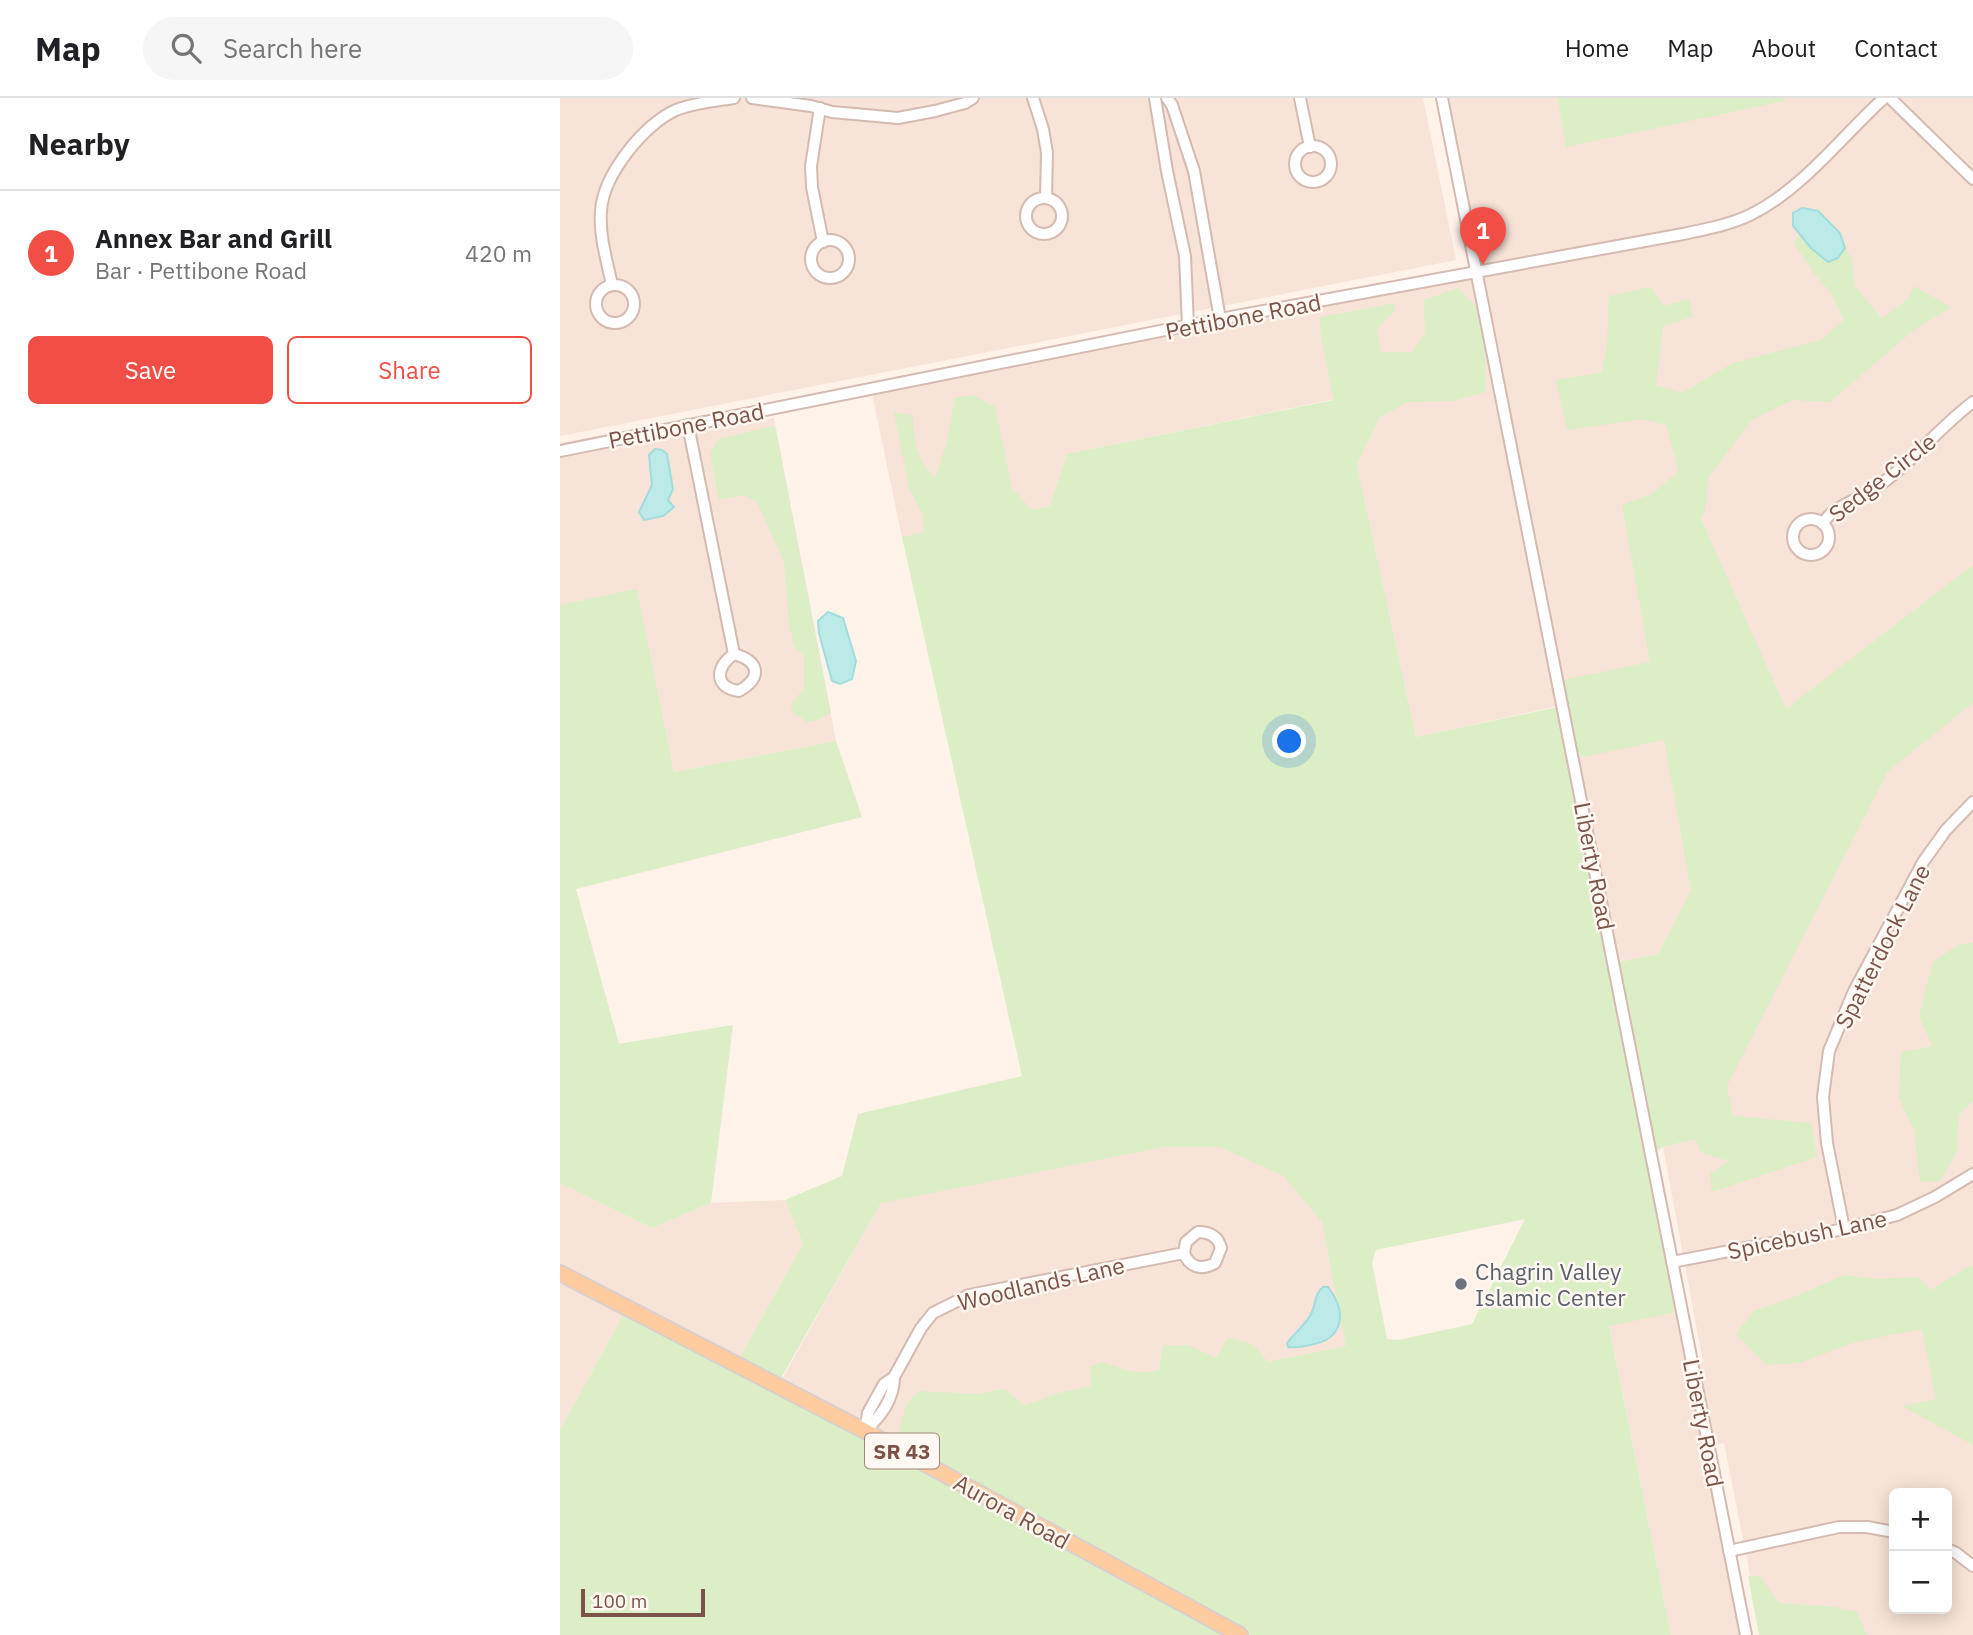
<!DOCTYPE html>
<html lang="en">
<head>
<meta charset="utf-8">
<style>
	body { margin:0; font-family:"IBM Plex Sans",sans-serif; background:#f6f6f6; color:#202124 }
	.controls { position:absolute; right:21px; bottom:21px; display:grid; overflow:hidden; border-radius:10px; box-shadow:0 4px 18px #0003 }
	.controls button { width:63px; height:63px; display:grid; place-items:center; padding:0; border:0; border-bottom:2px solid #e0e0e0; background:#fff; color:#202124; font:35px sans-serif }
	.scale { position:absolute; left:21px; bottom:18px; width:124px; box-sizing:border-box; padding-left:7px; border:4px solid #7c5349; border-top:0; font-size:19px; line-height:24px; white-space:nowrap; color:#7c5349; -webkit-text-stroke:5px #fff7f1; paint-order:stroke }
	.you { position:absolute; left:730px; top:644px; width:24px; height:24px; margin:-18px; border:5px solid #fff; border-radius:50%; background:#1a73e8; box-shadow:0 0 0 10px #1a73e833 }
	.badge { display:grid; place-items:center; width:46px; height:46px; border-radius:50%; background:#f14f45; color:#fff; font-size:23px; font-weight:700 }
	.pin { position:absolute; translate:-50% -58px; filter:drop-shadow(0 2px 4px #0008) }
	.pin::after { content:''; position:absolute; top:37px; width:24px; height:21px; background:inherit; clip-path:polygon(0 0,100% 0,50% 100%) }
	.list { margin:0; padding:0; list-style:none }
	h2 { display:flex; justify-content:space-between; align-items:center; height:91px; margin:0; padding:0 28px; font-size:30px }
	h2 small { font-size:23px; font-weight:400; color:#757577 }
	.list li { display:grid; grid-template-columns:46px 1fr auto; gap:21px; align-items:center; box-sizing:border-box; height:126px; padding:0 28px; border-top:2px solid #e0e0e0 }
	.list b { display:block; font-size:26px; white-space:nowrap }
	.list p { margin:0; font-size:23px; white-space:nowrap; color:#757577 }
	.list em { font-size:23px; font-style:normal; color:#757577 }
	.actions { display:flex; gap:14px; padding:21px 28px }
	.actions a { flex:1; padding:16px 0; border:2px solid #f14f45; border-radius:10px; text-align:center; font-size:24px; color:#f14f45 }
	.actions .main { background:#f14f45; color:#fff }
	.icon { flex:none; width:38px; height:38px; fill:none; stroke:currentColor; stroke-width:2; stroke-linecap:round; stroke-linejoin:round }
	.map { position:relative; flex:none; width:1413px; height:1537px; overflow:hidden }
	header { display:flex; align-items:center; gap:42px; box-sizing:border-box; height:98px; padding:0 35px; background:#fff; border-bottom:2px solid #e0e0e0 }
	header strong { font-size:33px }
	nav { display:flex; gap:38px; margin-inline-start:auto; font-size:24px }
	.search { width:490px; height:63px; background:#f6f6f6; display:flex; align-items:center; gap:18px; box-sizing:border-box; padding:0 24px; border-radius:38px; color:#757577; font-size:26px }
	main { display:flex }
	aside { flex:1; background:#fff }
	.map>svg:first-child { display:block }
	.residential { fill:#f7e3d7; fill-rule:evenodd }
	.green { fill:#dceec5; fill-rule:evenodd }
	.water { fill:#bbeae9; stroke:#a0dddc; stroke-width:2 }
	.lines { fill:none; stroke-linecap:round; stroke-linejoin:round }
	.minor-casing { stroke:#d4bab0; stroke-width:14 }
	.major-casing { stroke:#dacfcc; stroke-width:18 }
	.minor { stroke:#fff; stroke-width:10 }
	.major { stroke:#ffcb9f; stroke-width:14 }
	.worship-dot { fill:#6b7280; stroke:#fff7f1; stroke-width:2.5 }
	.labels { text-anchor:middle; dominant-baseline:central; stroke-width:5; stroke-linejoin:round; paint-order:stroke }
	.shield { fill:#fff7f1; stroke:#a3847b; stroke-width:2 }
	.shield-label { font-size:21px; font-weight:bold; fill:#7c5349 }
	.street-label { font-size:23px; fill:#7c5349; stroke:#fff7f1 }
	.worship-label { font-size:23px; fill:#5b616d; stroke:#fff7f1; text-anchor:start }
</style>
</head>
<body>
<header>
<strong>Map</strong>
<div class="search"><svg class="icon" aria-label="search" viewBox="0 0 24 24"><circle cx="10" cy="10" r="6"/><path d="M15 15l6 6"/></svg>Search here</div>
<nav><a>Home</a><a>Map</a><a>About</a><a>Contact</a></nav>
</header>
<main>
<aside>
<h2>Nearby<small></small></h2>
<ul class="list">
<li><span class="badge">1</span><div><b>Annex Bar and Grill</b><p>Bar · Pettibone Road</p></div><em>420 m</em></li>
</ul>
<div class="actions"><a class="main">Save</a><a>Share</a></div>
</aside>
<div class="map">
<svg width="1413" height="1537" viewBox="0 0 1413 1537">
	<rect width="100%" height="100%" fill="#fef2e9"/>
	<g class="residential">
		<polygon points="0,0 863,0 896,162 0,338"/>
		<path d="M882,0h115l9,48 219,-45v-3h188v1537h-211l-38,-192 -15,3 37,189h-75l-62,-310 73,-14 11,54 10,-3 -40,-215 71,-17 -43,-239 -33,63 -44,9 -51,-258 -147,32 -59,-272 23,-48 -5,-26 -308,63 -17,52 -148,31 -31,-148 607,-117zM1334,1395h53v116h-53z"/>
		<polygon points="214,320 276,643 114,674 77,492 0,507 0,353 47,343 50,352"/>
		<polygon points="737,999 787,1248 402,1327 380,1367 222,1281 332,1085"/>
		<polygon points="0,1085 92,1130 151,1105 225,1102 243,1146 176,1266 67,1210 0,1332"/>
	</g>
	<g class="green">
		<polygon points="997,0 1225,0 1225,3 1006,49"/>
		<path d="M1239,135l12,15 27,10 7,-10 7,11 3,27 27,33 26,-20 6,-13 37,21 -37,23 -84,72 -37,-2 -41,20 -44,58 -3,32 -4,9 85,190 187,-144v138l-85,68 -161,315 6,30 78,7 6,34 -105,35 -2,-18 19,-13 -29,-9 -4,-13 -33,8 -12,7 31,157 -73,15 62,309h-1111v-205l67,-122 109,56 67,-120 -18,-44 57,-24 16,-62 164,-38 -120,-539 22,-5 -2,-18 -13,-27 -15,-75 19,4c1,27 3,42 22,62l12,-36 8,-44 18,-3 22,12 17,81 20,22 18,-4 17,-52 267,-54 -13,-62 -1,-21 76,-14 -2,8 -17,18 4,23h31l13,-19 -1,-33 34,-12 19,20 7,21 2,63 -33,9 -45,1 -28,15 -23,48 59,272 147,-31 -5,-25 92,-19 -28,-157 30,-11 27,-23 -13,-46 -23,-6 -76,11 -11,-50 46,-8 5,-26 2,-50 42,-9 12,19 27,-7 2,18 -29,9 -7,59 26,8 51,-30 88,-23 23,-20 -13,-27 -17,-20 -20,-30zM1104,642l27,150 -33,64 -44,9 -40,-204zM604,1049h56l64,29 38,46 24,124 -78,16 -14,-17 -26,-8 -12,21 -28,-13h-25l-4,25c-20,6 -37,-1 -56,-8l-13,5 1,19 -32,7 -34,12 -21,-16 -26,5 -59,-3 -13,14 -9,36 -120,-56 104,-182zM965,1121l-53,105 -74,16 -11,-1 -15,-76 4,-13z"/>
		<polygon points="215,328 271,615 258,622 247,624 231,613 232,604 244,591 244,558 234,548 229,526 224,464 197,404 184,397 159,402 150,355 158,341"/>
		<polygon points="77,491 114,674 276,643 302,719 16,791 59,946 173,927 151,1105 92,1130 0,1085 0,507"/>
		<polygon points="1413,845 1413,1003 1399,1017 1397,1054 1380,1083 1360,1084 1354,1032 1339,1000 1341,954 1373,948 1359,919 1373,864 1400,846"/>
		<polygon points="1413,1166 1413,1347 1342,1308 1376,1301 1362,1231 1296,1244 1239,1265 1207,1267 1176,1236 1194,1213 1237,1198 1284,1177 1317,1181 1358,1179 1371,1192"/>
		<polygon points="1188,1478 1200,1478 1219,1505 1275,1509 1297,1514 1307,1537 1199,1537"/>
	</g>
	<g class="water">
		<polygon points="1242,110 1258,113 1280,135 1285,150 1278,160 1268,164 1251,150 1233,128 1233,115"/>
		<polygon points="95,351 102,352 107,356 113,391 108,402 114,409 103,418 84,422 79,414 92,387 89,357"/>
		<polygon points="268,514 283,520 296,563 292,581 280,586 272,583 259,535 258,523"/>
		<path d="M763,1189h5c19,25 17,52 -18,58 -8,2 -14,3 -22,2l-1,-4c8,-11 20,-19 25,-31 4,-9 3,-19 11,-25z"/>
	</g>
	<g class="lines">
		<defs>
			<g id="minor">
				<polyline points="192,0 251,8 272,14 338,20 375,13 405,5 413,0"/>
				<polyline points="473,0 483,31 487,55 486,100"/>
				<polyline points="595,0 607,73 625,158 628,228"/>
				<polyline points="607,0 612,7 634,73 660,221"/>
				<polyline points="740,0 750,49"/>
				<polyline points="882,0 1186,1537"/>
				<polyline points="1330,0 1413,81"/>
				<polyline points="260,10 251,68 252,89 263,144"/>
				<circle cx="753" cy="66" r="18"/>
				<circle cx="484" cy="118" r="18"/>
				<circle cx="270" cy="161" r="19"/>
				<path d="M52,187c-5,-24 -13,-49 -11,-74 2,-36 43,-87 75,-101 18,-7 39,-9 58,-12"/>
				<circle cx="55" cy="206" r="19"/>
				<path d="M128,327l46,229c-18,13 -21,33 5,37 24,-14 20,-30 -5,-37"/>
				<path d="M0,353l660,-132 463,-85c23,-5 46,-9 67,-19 53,-26 91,-78 134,-117"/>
				<circle cx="1251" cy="439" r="18"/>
				<path d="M1263,426c7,-16 34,-24 48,-33 39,-25 66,-62 102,-89"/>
				<polyline points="1284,1131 1267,1045 1263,999 1269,953 1294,893 1363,764 1386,732 1413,704"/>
				<polyline points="1112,1164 1284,1131 1337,1117 1375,1099 1413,1076"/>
				<path d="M334,1279c0,22 -13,39 -29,54l3,-18 16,-29 10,-7 27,-49 12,-15 36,-18 215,-42 2,-11 12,-10c11,0 20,4 23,16l-6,15c-13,8 -26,4 -31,-10"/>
				<polyline points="1387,1451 1396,1455 1413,1468"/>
				<polyline points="1169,1453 1279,1429 1307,1429 1334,1434"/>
			</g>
			<polyline id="major" points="0,1175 305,1333 680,1537"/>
		</defs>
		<use href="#minor" class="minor-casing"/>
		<use href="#major" class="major-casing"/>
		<use href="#minor" class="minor"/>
		<use href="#major" class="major"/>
	</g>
	<circle class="worship-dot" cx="901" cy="1186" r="7"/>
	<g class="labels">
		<rect class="shield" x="305" y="1335.5" width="74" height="35" rx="5"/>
		<g class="shield-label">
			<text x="342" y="1353">SR 43</text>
		</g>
		<g class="street-label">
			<text transform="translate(683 218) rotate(-11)">Pettibone Road</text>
			<text transform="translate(126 327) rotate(-11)">Pettibone Road</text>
			<text transform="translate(1322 379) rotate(-38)">Sedge Circle</text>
			<text transform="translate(1035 768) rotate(79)">Liberty Road</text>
			<text transform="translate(1322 848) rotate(-63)">Spatterdock Lane</text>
			<text transform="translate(1247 1136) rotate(-12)">Spicebush Lane</text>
			<text transform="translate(481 1185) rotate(-13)">Woodlands Lane</text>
			<text transform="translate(1144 1325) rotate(79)">Liberty Road</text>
			<text transform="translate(452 1413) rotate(29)">Aurora Road</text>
		</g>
		<g class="worship-label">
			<text x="915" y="1173">Chagrin Valley<tspan x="915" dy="26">Islamic Center</tspan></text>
		</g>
	</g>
</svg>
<div class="controls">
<button>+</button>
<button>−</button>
</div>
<div class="scale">100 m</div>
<div class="you"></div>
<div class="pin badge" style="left:923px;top:167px">1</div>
</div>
</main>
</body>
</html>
